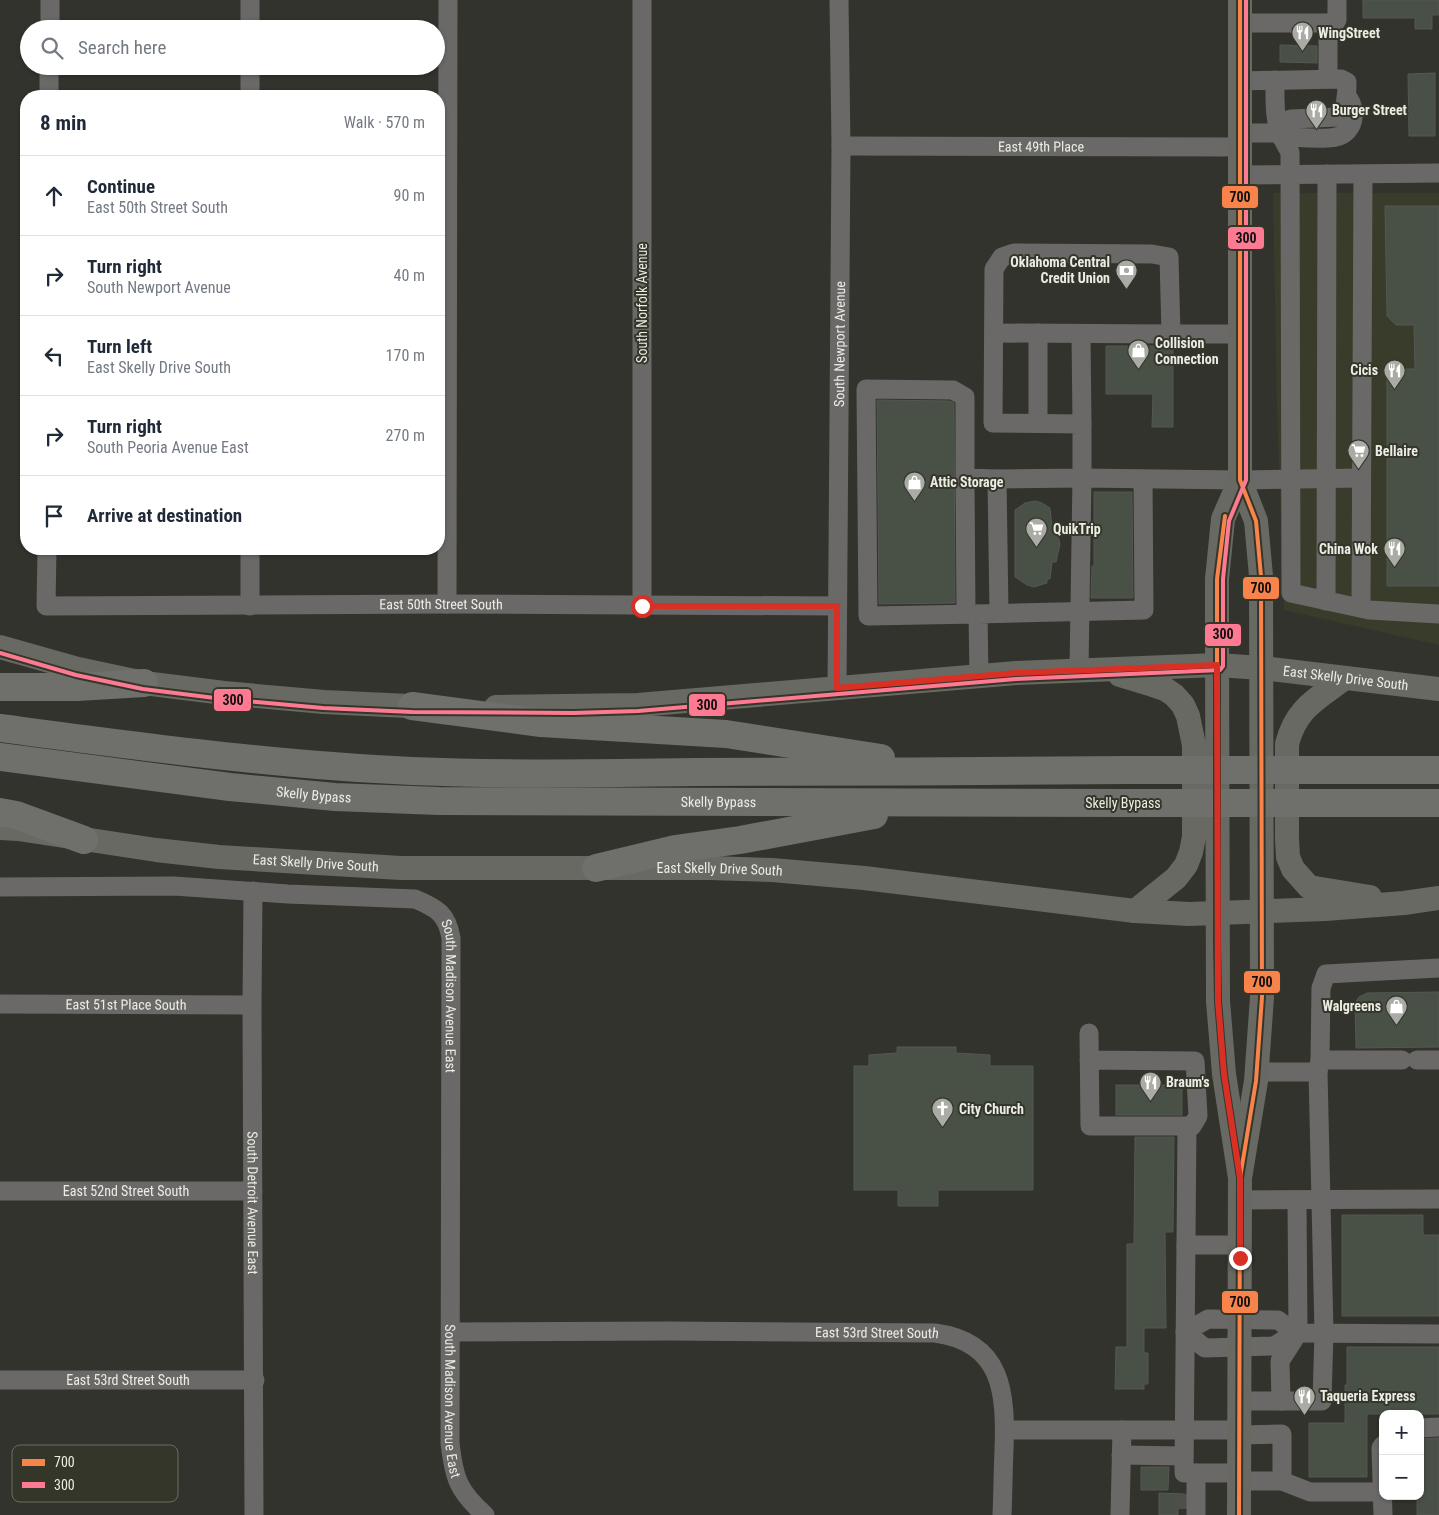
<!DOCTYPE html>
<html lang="en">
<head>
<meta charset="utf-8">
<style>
	body { margin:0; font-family:"Roboto Condensed",sans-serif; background:#f2f2f3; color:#1f2937 }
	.controls { position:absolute; right:15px; bottom:15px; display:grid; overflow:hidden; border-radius:10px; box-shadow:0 1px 4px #0004 }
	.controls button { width:45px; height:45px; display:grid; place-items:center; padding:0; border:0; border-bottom:1px solid #e0e1e3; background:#fff; color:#1f2937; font:25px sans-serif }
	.stop { position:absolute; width:15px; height:15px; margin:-11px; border:4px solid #d93025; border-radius:50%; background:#fff }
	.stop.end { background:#d93025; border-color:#fff; box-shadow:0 1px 5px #0008 }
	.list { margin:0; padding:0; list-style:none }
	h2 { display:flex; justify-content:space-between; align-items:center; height:65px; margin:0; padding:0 20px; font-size:21px }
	h2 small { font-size:16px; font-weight:400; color:#747a83 }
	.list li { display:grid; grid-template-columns:32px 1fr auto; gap:15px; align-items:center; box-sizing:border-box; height:80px; padding:0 20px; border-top:1px solid #e0e1e3 }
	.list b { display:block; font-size:19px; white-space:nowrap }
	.list p { margin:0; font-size:16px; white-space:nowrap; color:#747a83 }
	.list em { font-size:16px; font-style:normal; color:#747a83 }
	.icon { flex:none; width:28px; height:28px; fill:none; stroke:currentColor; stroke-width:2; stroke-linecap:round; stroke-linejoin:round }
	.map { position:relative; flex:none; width:1439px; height:1515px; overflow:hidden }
	.search { position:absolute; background:#fff; box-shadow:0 1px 4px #0004; left:20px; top:20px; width:425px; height:55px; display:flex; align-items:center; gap:12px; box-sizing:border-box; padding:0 18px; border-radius:28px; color:#747a83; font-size:19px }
	.panel { position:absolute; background:#fff; box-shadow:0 1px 4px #0004; left:20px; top:90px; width:425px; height:465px; border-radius:20px }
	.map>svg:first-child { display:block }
	.built { fill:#393c2a }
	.building { fill:#495046; stroke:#555753 }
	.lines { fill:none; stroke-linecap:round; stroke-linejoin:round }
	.minor-tunnel { stroke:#4e4f48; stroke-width:19; stroke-dasharray:19 9; stroke-linecap:butt }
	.minor { stroke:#6a6967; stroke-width:19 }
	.major { stroke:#696964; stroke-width:24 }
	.highway { stroke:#6f6f6b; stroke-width:28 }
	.highway-bridge { stroke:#6f6f6b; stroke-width:28 }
	.bus-1-casing { stroke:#34362a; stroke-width:8 }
	.bus-2-casing { stroke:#34362a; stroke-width:8 }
	.bus-1 { stroke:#f8844c; stroke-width:4 }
	.bus-2 { stroke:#fe7a93; stroke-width:4 }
	.route { stroke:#d93025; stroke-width:6 }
	.labels { text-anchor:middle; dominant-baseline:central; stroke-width:4; stroke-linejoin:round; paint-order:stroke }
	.poi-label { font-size:14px; font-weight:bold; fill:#ebece4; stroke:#34362a; text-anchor:start }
	.street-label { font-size:14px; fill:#ebece4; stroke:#34362a }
	.key { fill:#34362a; stroke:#6b6d62; stroke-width:1 }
	.key-label { font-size:14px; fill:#ebece4 }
	.line-badge { stroke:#34362a; stroke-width:2 }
	.pale-badge-label { font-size:14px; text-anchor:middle; font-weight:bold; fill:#111 }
</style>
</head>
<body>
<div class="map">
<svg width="1439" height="1515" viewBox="0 0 1439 1515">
	<rect width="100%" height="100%" fill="#32332d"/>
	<polygon class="built" points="1273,193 1439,193 1439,645 1284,610 1277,410"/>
	<g class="building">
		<polygon points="1363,0 1439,0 1439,15 1432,15 1432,29 1415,29 1415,18 1363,18"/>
		<polygon points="1280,45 1317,46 1317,63 1280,62"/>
		<polygon points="1435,73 1435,136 1409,136 1408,74"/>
		<polygon points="1385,206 1439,206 1439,586 1387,586 1387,369 1415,369 1414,325 1396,325 1387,316"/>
		<polygon points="1106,346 1173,346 1173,427 1152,427 1153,394 1106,394"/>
		<polygon points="877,400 950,401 954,403 955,603 879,604"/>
		<polygon points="1094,492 1132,492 1133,598 1091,598 1092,566 1094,566"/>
		<polygon points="1035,501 1042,503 1050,508 1052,527 1056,527 1060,544 1056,562 1052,562 1050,579 1047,579 1047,583 1034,587 1027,585 1015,577 1015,510 1025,503"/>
		<polygon points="1439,992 1439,1047 1356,1048 1355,1003 1359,997 1367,993"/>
		<polygon points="897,1047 956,1047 956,1053 990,1055 990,1066 1033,1066 1033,1190 938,1190 938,1206 898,1206 898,1190 854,1190 854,1066 869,1066 869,1055 897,1053"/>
		<rect x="1116" y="1085" width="66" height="30"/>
		<polygon points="1135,1137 1174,1137 1173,1232 1165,1232 1166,1328 1144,1328 1144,1353 1148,1353 1148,1384 1144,1384 1144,1389 1115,1389 1116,1347 1127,1347 1127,1244 1134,1244"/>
		<polygon points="1342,1215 1423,1215 1423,1235 1439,1235 1439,1316 1342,1316"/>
		<polygon points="1347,1347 1439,1347 1439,1414 1367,1414 1367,1477 1309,1477 1309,1423 1345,1423 1345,1385 1347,1385"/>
		<polygon points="1439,1438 1439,1515 1417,1515 1417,1496 1420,1496 1420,1439"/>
		<polygon points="1141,1467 1169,1467 1168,1490 1141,1490"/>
		<polygon points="1159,1493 1185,1494 1185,1508 1178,1508 1178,1515 1159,1515"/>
	</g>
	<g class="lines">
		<polyline class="minor-tunnel" points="1184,1494 1184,1509"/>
		<g class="minor">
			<polyline points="642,0 642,606"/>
			<polyline points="1240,23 1335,23 1337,20 1337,0"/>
			<polyline points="1328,23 1328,79"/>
			<polyline points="50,29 50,0"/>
			<polyline points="250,29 250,0"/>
			<path d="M1275,80c0,29 -2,45 15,72l1,441 78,17 70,4"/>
			<path d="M1240,81l101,-2 6,3c0,10 -1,29 -8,35l-48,2 -14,5"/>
			<polyline points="49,96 49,66"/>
			<polyline points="250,96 250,66"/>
			<polyline points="1240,133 1271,133 1279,130"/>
			<path d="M1281,137c14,0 43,3 55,0 10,-2 16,-10 17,-19 1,-8 0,-13 -4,-19"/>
			<path id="s1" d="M841,146l399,1"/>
			<polyline points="1240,175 1439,173"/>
			<polyline points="994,333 1171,334"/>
			<polyline points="1038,333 1038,423"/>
			<polyline points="1081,334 1082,424"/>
			<polyline points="965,478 966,614"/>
			<path id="s2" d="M47,549l-1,57 401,-2 390,2"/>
			<polyline points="1326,601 1327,174"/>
			<polyline points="447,604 448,0"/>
			<polyline points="250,606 250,549"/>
			<polyline points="1361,608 1363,174"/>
			<polyline points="999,613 997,479 1082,478 1082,424 993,423 994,269 1002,257 1014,253 1152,254 1169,257 1171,334 1240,334"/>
			<polyline points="978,614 868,616 866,389 953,390 965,397 965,478 997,479"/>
			<polyline points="1079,669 1082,478 1240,480 1361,478"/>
			<polyline points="979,676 978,614 1144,610 1143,479"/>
			<path id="s3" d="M837,688l4,-542 -2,-146"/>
			<path id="s4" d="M0,887l174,-1 114,8 127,5c22,9 32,15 36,39l-1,505c4,35 8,48 35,72"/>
			<path id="s5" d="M253,891l-1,114 2,510"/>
			<path id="s6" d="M0,1004l252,1"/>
			<polyline points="1089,1033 1090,1126 1192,1126 1198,1116 1195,1061 1089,1060"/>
			<polyline points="1320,1060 1402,1060"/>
			<polyline points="1417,1060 1439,1060"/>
			<polyline points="1257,1072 1318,1072 1320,1060 1321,988 1326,974 1439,968"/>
			<polyline points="1187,1126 1184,1473 1239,1473"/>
			<path id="s7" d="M0,1191h253"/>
			<polyline points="1240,1200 1439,1199"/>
			<polyline points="1186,1245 1240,1245"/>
			<path id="s8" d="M451,1332l218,-1 266,2c68,9 71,60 69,117 -1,21 -1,43 -2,65"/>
			<polyline points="1295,1333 1278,1320 1208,1319 1185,1332 1205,1348 1274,1346 1295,1333 1298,1333 1439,1334"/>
			<path id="s9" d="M0,1380h255"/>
			<polyline points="1239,1401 1322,1401 1324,1332 1318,1072"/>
			<polyline points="1281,1401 1280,1361 1298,1333 1297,1200"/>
			<polyline points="1420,1428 1439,1427"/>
			<polyline points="1005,1430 1239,1430"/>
			<polyline points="1239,1435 1282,1434 1282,1481"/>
			<polyline points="1121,1455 1184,1456"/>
			<polyline points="1239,1481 1282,1481 1310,1492 1382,1492"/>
			<polyline points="1120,1515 1122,1430"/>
			<polyline points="1196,1515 1196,1473"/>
			<polyline points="1383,1515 1381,1448 1383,1445"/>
		</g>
		<g class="major">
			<polyline points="1240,0 1240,480 1256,521 1261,576 1262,997 1256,1081 1240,1178"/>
			<polyline points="0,647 78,669 144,683 224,693 324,702 430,707"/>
			<polyline points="1120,675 1153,685 1165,689 1174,695 1183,705 1188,716 1194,745 1194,837 1191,852 1186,865 1176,878 1135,911"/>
			<path d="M1345,678c-28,21 -49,30 -58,66v95l1,18 5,12 16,18 61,10"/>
			<path id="s10" d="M496,707l142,-2 378,-32 201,-8 45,3 177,21"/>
			<path id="s11" d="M0,828l18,1 138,21 63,7 182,11h309l62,2 92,8 271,33 54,3 136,-5 79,-6 35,-5"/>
			<polyline points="1239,1515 1240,1178 1224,1074 1218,1001 1217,638 1217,579 1223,519 1240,480"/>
		</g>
		<g class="highway">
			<polyline points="0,687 77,687 144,683"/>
			<polyline points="412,706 541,723 726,734 881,758"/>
			<path d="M0,728c137,18 274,37 412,43 94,4 189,2 284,1 144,0 287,-1 431,-2"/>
			<path id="s12" d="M0,757l230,30 105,10 104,4 688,2"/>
			<polyline points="1354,770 1439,770"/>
			<polyline points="1353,803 1439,803"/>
			<polyline points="0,812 16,815 84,840"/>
			<polyline points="596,868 675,849 740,840 874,815"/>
		</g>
		<g class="highway-bridge">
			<polyline points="1127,770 1354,770"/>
			<polyline points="1127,803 1353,803"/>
		</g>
		<defs>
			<g id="bus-1">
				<polyline points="1240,0 1240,480 1256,521 1261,576 1262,997 1256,1081 1240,1178"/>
				<polyline points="1225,516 1217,579 1217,942 1218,1001 1224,1074 1240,1178 1239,1515"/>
			</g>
			<polyline id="bus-2" points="0,653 76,675 143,689 223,699 323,708 412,712 573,713 638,711 1016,679 1220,670 1223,666 1223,579 1229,521 1246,480 1246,0"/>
		</defs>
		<use href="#bus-1" class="bus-1-casing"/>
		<use href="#bus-2" class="bus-2-casing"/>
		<use href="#bus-1" class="bus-1"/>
		<use href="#bus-2" class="bus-2"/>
	</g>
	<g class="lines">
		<polyline class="route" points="642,606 837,606 837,688 1016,673 1217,665 1218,1001 1224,1074 1240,1178 1240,1258"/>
	</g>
	<defs>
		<symbol id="restaurant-pin" viewBox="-11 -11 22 30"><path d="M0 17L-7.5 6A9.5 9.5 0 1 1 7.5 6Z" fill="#aaaba4" stroke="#34362a"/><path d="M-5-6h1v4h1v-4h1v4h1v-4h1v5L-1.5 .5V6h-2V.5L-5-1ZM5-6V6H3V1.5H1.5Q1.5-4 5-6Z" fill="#fff"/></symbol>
		<symbol id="bank-pin" viewBox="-11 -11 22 30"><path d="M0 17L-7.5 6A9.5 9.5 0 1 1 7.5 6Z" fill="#aaaba4" stroke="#34362a"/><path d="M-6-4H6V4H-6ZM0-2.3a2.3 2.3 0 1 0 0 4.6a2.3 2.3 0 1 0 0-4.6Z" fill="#fff"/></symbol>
		<symbol id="shop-pin" viewBox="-11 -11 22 30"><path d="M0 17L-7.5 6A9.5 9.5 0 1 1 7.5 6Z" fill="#aaaba4" stroke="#34362a"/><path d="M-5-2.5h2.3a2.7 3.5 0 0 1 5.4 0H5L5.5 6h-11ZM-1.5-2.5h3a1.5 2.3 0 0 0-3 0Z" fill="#fff"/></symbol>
		<symbol id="supermarket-pin" viewBox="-11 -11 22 30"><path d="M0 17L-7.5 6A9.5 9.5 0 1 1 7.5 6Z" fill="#aaaba4" stroke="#34362a"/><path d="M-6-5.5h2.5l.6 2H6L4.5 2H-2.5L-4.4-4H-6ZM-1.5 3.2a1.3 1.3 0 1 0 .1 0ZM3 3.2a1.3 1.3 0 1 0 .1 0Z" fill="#fff"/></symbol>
		<symbol id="church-pin" viewBox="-11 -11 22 30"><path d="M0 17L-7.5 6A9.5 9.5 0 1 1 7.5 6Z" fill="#aaaba4" stroke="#34362a"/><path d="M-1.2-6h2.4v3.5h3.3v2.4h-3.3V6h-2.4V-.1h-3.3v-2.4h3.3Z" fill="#fff"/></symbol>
	</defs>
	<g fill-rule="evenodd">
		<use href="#restaurant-pin" x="1290" y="20" width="25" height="34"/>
		<use href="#restaurant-pin" x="1304" y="98" width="25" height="34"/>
		<use href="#bank-pin" x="1114" y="258" width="25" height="34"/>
		<use href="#shop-pin" x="1126" y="338" width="25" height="34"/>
		<use href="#restaurant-pin" x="1382" y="358" width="25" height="34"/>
		<use href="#supermarket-pin" x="1346" y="438" width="25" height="34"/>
		<use href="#shop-pin" x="902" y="470" width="25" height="34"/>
		<use href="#supermarket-pin" x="1024" y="516" width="25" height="34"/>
		<use href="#restaurant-pin" x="1382" y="536" width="25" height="34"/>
		<use href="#shop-pin" x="1384" y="994" width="25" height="34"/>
		<use href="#restaurant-pin" x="1138" y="1070" width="25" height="34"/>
		<use href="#church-pin" x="930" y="1096" width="25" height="34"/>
		<use href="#restaurant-pin" x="1292" y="1384" width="25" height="34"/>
	</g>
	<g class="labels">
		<g class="poi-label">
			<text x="1318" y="33">WingStreet</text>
			<text x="1332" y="110">Burger Street</text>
			<text x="1110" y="262" text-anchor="end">Oklahoma Central<tspan x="1110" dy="16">Credit Union</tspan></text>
			<text x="1155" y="343">Collision<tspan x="1155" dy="16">Connection</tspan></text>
			<text x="1378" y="370" text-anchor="end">Cicis</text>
			<text x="1375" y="451">Bellaire</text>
			<text x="930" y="482">Attic Storage</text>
			<text x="1053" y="529">QuikTrip</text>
			<text x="1378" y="549" text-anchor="end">China Wok</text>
			<text x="1381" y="1006" text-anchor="end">Walgreens</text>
			<text x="1166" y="1082">Braum's</text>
			<text x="959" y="1109">City Church</text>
			<text x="1320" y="1396">Taqueria Express</text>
		</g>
		<g class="street-label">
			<text stroke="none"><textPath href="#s1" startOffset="200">East 49th Place</textPath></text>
			<text transform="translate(642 303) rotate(-90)">South Norfolk Avenue</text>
			<text stroke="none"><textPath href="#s3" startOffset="344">South Newport Avenue</textPath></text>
			<text stroke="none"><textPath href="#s2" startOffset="452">East 50th Street South</textPath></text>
			<text stroke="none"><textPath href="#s10" startOffset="852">East Skelly Drive South</textPath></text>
			<text stroke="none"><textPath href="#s12" startOffset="316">Skelly Bypass</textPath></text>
			<text stroke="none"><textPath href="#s12" startOffset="721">Skelly Bypass</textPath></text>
			<text x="1123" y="803">Skelly Bypass</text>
			<text stroke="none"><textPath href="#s11" startOffset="318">East Skelly Drive South</textPath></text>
			<text stroke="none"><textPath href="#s11" startOffset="722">East Skelly Drive South</textPath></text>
			<text stroke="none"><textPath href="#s4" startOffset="530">South Madison Avenue East</textPath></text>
			<text stroke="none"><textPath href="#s6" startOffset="126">East 51st Place South</textPath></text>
			<text stroke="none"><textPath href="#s7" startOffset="126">East 52nd Street South</textPath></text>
			<text stroke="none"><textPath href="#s5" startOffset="312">South Detroit Avenue East</textPath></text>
			<text stroke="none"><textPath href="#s8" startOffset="426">East 53rd Street South</textPath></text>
			<text stroke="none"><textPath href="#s9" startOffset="128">East 53rd Street South</textPath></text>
			<text stroke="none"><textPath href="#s4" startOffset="935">South Madison Avenue East</textPath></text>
		</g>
	</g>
	<rect x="12" y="1445" width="166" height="57" rx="8" class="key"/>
	<rect x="22" y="1459" width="23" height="7" fill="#f8844c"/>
	<rect x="22" y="1482" width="23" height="6" fill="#fe7a93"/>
	<g class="key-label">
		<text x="54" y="1467">700</text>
		<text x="54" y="1490">300</text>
	</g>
	<g class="line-badge">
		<rect x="1221" y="185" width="38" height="24" rx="5" fill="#f8844c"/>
		<rect x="1227" y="226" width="38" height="24" rx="5" fill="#fe7a93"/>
		<rect x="1242" y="576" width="38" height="24" rx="5" fill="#f8844c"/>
		<rect x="1204" y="623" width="38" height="24" rx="5" fill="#fe7a93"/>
		<rect x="213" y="688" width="39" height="24" rx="5" fill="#fe7a93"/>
		<rect x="688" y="693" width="38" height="24" rx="5" fill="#fe7a93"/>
		<rect x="1243" y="970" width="38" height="24" rx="5" fill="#f8844c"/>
		<rect x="1221" y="1290" width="38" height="24" rx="5" fill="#f8844c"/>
	</g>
	<g class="pale-badge-label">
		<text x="1240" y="202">700</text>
		<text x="1246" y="243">300</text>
		<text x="1261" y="593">700</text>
		<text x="1223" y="639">300</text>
		<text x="233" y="705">300</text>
		<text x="707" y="710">300</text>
		<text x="1262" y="987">700</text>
		<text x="1240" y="1307">700</text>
	</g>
</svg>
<div class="controls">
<button>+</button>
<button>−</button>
</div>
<div class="stop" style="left:642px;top:606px"></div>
<div class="stop end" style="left:1240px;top:1258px"></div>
<div class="search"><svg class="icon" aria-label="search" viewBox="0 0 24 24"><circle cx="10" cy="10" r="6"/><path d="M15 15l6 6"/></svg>Search here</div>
<section class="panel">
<h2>8 min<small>Walk · 570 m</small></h2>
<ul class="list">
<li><svg class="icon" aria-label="ahead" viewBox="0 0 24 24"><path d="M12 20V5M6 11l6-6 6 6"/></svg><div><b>Continue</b><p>East 50th Street South</p></div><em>90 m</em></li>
<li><svg class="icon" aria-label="right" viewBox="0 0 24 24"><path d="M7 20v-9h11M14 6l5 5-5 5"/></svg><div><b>Turn right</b><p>South Newport Avenue</p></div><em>40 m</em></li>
<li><svg class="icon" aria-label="left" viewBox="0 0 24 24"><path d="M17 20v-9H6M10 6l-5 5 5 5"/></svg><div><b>Turn left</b><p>East Skelly Drive South</p></div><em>170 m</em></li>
<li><svg class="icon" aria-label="right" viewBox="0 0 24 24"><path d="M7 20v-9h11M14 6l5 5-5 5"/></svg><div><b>Turn right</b><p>South Peoria Avenue East</p></div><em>270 m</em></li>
<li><svg class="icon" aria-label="arrive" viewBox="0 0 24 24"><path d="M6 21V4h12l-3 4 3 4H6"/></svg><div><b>Arrive at destination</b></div></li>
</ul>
</section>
</div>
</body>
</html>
